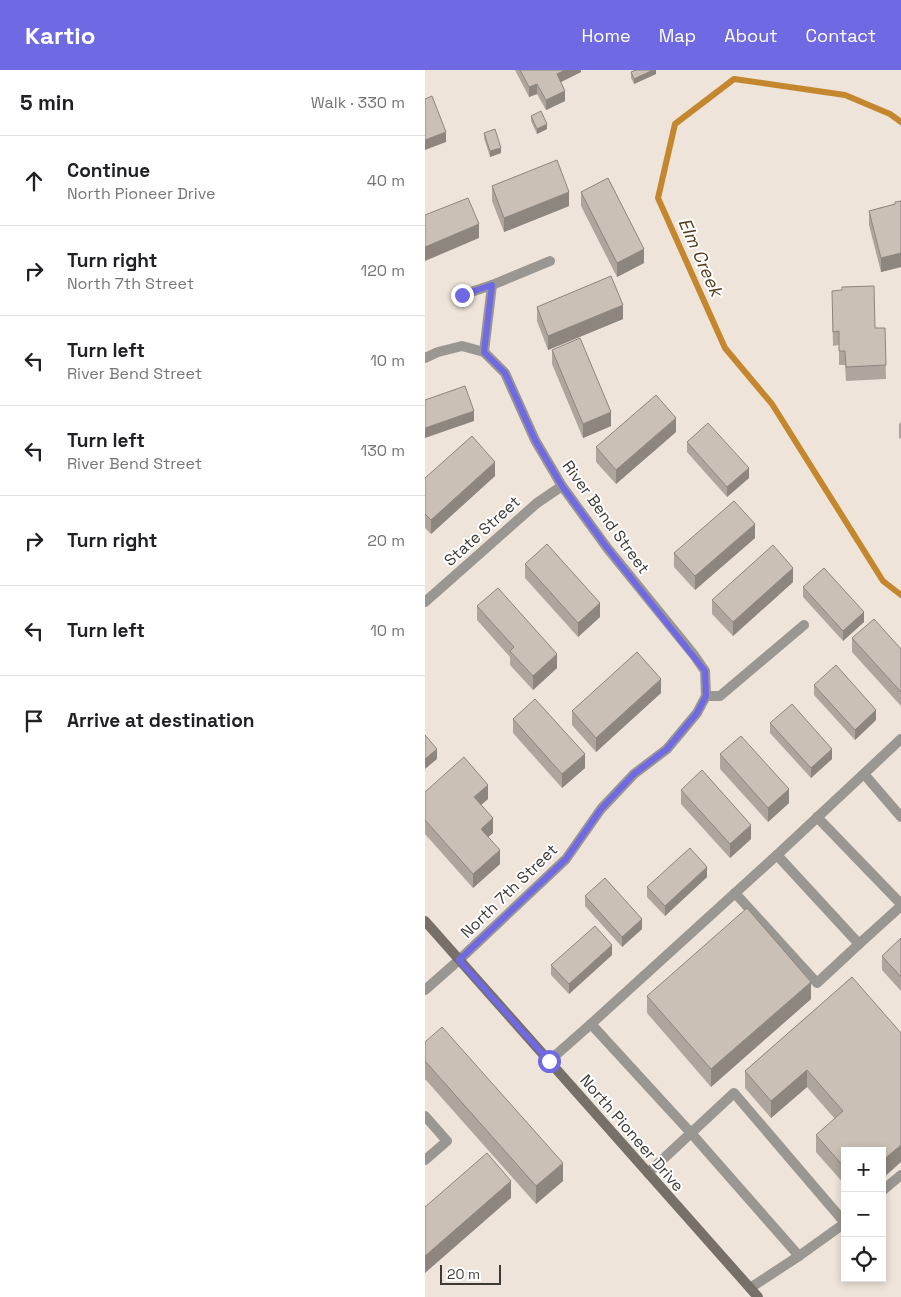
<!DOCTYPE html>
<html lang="en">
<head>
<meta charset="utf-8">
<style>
	body { margin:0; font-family:"Space Grotesk",sans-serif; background:#f2f2f2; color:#202124 }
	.controls { position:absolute; right:15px; bottom:15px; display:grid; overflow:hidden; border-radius:0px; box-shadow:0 2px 8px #0003 }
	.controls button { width:45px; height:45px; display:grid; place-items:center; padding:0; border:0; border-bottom:1px solid #e0e0e0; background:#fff; color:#202124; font:25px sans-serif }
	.scale { position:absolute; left:15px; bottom:12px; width:61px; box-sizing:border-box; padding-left:5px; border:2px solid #3d3935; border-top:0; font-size:14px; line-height:18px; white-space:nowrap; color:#3d3935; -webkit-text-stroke:4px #fff; paint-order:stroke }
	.stop { position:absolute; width:15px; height:15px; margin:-11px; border:4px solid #7069e4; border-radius:50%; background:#fff }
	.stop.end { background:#7069e4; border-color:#fff; box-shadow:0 1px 5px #0008 }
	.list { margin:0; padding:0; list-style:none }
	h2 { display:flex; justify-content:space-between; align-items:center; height:65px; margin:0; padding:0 20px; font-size:21px }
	h2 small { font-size:16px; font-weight:400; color:#757577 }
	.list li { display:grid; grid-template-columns:32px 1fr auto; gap:15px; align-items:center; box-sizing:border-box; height:90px; padding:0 20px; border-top:1px solid #e0e0e0 }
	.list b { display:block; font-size:19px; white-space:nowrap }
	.list p { margin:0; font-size:16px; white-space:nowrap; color:#757577 }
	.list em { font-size:16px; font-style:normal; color:#757577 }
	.icon { flex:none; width:28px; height:28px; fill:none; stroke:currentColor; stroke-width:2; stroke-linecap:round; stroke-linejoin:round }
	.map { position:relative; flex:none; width:476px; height:1227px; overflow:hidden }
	header { display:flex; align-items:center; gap:30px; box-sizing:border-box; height:70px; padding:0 25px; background:#7069e4; color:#fff }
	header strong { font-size:24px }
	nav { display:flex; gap:28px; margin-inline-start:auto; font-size:18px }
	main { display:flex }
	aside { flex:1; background:#fff }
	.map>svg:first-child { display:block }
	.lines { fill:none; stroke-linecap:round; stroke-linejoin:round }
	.stream { stroke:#c5872d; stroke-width:6 }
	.lane { stroke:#9a9691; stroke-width:10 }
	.street { stroke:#9a9691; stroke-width:10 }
	.secondary { stroke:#767069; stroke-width:10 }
	.wall { fill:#aea59c }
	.shaded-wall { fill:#8d867f }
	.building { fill:#cac0b5; stroke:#8d867f }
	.route { stroke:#7069e4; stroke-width:6 }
	.labels { text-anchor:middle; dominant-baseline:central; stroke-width:4; stroke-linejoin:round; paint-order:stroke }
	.street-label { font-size:16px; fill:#3d3935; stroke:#fff }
	.water-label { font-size:18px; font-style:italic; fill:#543a17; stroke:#fff }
</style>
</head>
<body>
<header>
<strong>Kartio</strong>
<nav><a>Home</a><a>Map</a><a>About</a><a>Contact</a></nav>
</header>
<main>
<aside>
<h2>5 min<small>Walk · 330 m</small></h2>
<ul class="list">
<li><svg class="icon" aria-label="ahead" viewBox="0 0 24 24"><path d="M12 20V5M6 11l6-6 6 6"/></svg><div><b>Continue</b><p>North Pioneer Drive</p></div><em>40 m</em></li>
<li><svg class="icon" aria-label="right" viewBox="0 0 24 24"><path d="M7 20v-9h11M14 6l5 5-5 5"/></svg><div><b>Turn right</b><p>North 7th Street</p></div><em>120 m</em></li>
<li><svg class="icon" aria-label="left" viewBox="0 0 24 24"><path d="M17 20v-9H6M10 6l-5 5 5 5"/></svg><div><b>Turn left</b><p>River Bend Street</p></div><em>10 m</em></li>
<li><svg class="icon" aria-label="left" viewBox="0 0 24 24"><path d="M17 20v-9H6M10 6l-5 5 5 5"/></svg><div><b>Turn left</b><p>River Bend Street</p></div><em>130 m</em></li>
<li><svg class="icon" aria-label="right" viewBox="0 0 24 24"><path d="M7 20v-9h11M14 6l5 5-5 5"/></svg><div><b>Turn right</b></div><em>20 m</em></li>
<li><svg class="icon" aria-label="left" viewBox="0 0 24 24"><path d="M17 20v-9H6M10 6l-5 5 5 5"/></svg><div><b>Turn left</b></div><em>10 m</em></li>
<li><svg class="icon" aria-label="arrive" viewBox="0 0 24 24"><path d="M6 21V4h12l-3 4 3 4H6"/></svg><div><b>Arrive at destination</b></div></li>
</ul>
</aside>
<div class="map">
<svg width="476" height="1227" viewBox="0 0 476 1227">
	<rect width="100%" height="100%" fill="#eee4d9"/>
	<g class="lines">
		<polyline class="stream" points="476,52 465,44 420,25 309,9 250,54 233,128 300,278 347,334 458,511 476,525"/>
		<g class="lane">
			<polyline points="37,225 67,215 125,191"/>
			<polyline points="59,282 67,215"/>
			<polyline points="281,626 295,626 379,555"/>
			<polyline points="439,704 476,747"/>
			<polyline points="392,747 476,834"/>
			<polyline points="352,785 434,874 476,836"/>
			<polyline points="310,823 392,913 434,874"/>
			<polyline points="124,991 166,954"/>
			<polyline points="0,1046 22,1071 0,1090"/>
			<polyline points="223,1103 309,1023 420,1153"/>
			<polyline points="457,1121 476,1105"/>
			<polyline points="374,1186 266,1063 166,954 352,785 476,669"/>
			<polyline points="325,1218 374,1186 420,1153"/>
		</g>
		<g class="street">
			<polyline points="0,288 13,282 37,276 59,282 80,303 110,370 137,416 183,479 269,585 280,601 281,626 272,643 242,679 209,704 176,739 141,789 34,890 0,920"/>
			<polyline points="0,532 112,433 137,416"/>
		</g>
		<polyline class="secondary" points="0,851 333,1227"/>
	</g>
	<g class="wall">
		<polygon points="90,0 156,0 156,2 136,12 140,31 121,40 112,24 104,27"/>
		<polygon points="231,0 231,4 209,14 206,8 206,2"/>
		<polygon points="106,46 122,59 112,64 106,51"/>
		<polygon points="59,63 76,83 65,87 59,68"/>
		<polygon points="67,116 144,136 79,162 67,131"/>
		<polygon points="156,122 219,193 192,207 156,136"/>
		<polygon points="476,131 476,197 456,202 444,155 444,141 470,134"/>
		<polygon points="407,235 450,258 460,258 461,309 421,311 420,295 414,295 414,275 408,276"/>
		<polygon points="112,237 198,249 123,280 112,251"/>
		<polygon points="127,280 186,356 158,368 127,294"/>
		<polygon points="476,352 476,369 474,368 474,354"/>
		<polygon points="251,362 191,414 171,392 171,377"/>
		<polygon points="262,372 324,408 302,427 262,382"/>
		<polygon points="70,406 6,464 0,458 0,408"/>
		<polygon points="330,468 270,520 249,497 249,483"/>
		<polygon points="100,494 175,547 153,567 100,508"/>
		<polygon points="368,512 308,566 287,544 287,530"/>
		<polygon points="378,517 439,552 418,571 378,527"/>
		<polygon points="52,536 132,598 108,620 85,595 85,587 52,550"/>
		<polygon points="427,568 476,579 476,636 427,582"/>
		<polygon points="389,615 451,650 430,670 389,625"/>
		<polygon points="236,623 171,682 147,655 147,641"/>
		<polygon points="88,649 160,698 137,718 88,663"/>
		<polygon points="345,653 407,689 386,708 345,663"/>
		<polygon points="295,684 364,733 343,752 295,699"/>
		<polygon points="256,720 326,769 305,788 256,734"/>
		<polygon points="0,722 63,729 56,735 68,763 63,767 75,794 48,818 0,764"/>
		<polygon points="282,807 240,846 222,827 222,817"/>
		<polygon points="160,826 217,859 197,877 160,836"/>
		<polygon points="476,868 476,921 457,900 457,886"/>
		<polygon points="187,885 144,924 126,905 126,895"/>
		<polygon points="427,907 420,1081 420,1115 391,1082 391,1065 410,1049 382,1017 346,1048 320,1018 320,1001"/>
		<polygon points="222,926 386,929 286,1017 222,943"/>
		<polygon points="0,972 138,1111 111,1134 0,1009"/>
	</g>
	<g class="shaded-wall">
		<polygon points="140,0 156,0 156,2 132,14 132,4"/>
		<polygon points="228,0 231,0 231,4 209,14 209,9"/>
		<polygon points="112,14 112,24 104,27 104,17"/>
		<polygon points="140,21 140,31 121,40 121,30"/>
		<polygon points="122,54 122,59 112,64 112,59"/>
		<polygon points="21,62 21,72 0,80 0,70"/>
		<polygon points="76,78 76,83 65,87 65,81"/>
		<polygon points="144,122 144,136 79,162 79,148"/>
		<polygon points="54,154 54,168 0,191 0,177"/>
		<polygon points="219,179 219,193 192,207 192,193"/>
		<polygon points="476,183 476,197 456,202 456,188"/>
		<polygon points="198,235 198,249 123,280 123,266"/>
		<polygon points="49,341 49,351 0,368 0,358"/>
		<polygon points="186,342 186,356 158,368 158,354"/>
		<polygon points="251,348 251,362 191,414 191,400"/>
		<polygon points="70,392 70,406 6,464 6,450"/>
		<polygon points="324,398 324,408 302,427 302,417"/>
		<polygon points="330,454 330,468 270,520 270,506"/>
		<polygon points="368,498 368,512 308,566 308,552"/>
		<polygon points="175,533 175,547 153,567 153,553"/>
		<polygon points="439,542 439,552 418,571 418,561"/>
		<polygon points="132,584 132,598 108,620 108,606"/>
		<polygon points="236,609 236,623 171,682 171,668"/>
		<polygon points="451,640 451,650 430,670 430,660"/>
		<polygon points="12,679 12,689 0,699 0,689"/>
		<polygon points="407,679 407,689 386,708 386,698"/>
		<polygon points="160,684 160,698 137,718 137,704"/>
		<polygon points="63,715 63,729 49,741 49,727"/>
		<polygon points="364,719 364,733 343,752 343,738"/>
		<polygon points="68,748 68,763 56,773 56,759"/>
		<polygon points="326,755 326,769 305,788 305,774"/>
		<polygon points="75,780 75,794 48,818 48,804"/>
		<polygon points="282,797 282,807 240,846 240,836"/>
		<polygon points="217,849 217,859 197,877 197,867"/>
		<polygon points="187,875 187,885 144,924 144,914"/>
		<polygon points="386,912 386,929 286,1017 286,999"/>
		<polygon points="382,1000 382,1017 346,1048 346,1031"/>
		<polygon points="476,1075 476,1092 457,1109 457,1091"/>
		<polygon points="138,1093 138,1111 111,1134 111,1116"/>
		<polygon points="86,1111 86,1128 0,1203 0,1186"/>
	</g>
	<g class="building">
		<polygon points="95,0 140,0 132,4 140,21 121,30 112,14 104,17"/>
		<polygon points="211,0 228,0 209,9 206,2"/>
		<polygon points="7,26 21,62 0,70 0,29"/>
		<polygon points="116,41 122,54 112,59 106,46"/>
		<polygon points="70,59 76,78 65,81 59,63"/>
		<polygon points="132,90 144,122 79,148 67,116"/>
		<polygon points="183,108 219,179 192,193 156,122"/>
		<polygon points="43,128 54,154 0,177 0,145"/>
		<polygon points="476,131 476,183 456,188 444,141 470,134 470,132"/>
		<polygon points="186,206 198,235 123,266 112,237"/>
		<polygon points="449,216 450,258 460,258 461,295 421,297 420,281 414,281 414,261 408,262 407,221 417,220 417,217"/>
		<polygon points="155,268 186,342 158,354 127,280"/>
		<polygon points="40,316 49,341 0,358 0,330"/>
		<polygon points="231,325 251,348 191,400 171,377"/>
		<polygon points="283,353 324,398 302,417 262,372"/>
		<polygon points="47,366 70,392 6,450 0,444 0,408"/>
		<polygon points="309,431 330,454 270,506 249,483"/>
		<polygon points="122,474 175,533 153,553 100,494"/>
		<polygon points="348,475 368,498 308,552 287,530"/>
		<polygon points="399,498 439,542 418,561 378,517"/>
		<polygon points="73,518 132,584 108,606 85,581 89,577 52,536"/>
		<polygon points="449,549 476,579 476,622 427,568"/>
		<polygon points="212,582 236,609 171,668 147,641"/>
		<polygon points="411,595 451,640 430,660 389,615"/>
		<polygon points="110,629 160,684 137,704 88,649"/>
		<polygon points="367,634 407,679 386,698 345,653"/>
		<polygon points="0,665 12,679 0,689"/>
		<polygon points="316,666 364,719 343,738 295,684"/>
		<polygon points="39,687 63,715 49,727 68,748 56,759 75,780 48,804 0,750 0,722"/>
		<polygon points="277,700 326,755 305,774 256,720"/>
		<polygon points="265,778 282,797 240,836 222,817"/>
		<polygon points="180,808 217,849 197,867 160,826"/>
		<polygon points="322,838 386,912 286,999 222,926"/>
		<polygon points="170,856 187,875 144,914 126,895"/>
		<polygon points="476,868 476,907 457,886"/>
		<polygon points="427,907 476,963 476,1075 457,1091 457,1081 420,1081 420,1098 391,1065 418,1041 382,1000 346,1031 320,1001"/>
		<polygon points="17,957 138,1093 111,1116 0,991 0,972"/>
		<polygon points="62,1083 86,1111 0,1186 0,1137"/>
	</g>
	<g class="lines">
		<polyline class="route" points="37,225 67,215 59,282 80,303 110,370 137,416 183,479 280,601 281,626 272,643 242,679 209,704 176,739 141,789 34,890 124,991"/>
	</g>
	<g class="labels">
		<g class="street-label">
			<text transform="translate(181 447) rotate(54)">River Bend Street</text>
			<text transform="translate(57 461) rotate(-42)">State Street</text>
			<text transform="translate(84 821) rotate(-44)">North 7th Street</text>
			<text transform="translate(207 1063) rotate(49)">North Pioneer Drive</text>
		</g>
		<g class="water-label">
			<text transform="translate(276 187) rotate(66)">Elm Creek</text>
		</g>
	</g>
</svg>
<div class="controls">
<button>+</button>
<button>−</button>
<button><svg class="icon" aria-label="locate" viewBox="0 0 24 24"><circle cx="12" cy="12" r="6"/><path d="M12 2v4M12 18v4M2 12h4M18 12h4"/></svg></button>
</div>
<div class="scale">20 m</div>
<div class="stop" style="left:124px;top:991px"></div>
<div class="stop end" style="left:37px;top:225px"></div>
</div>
</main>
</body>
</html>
